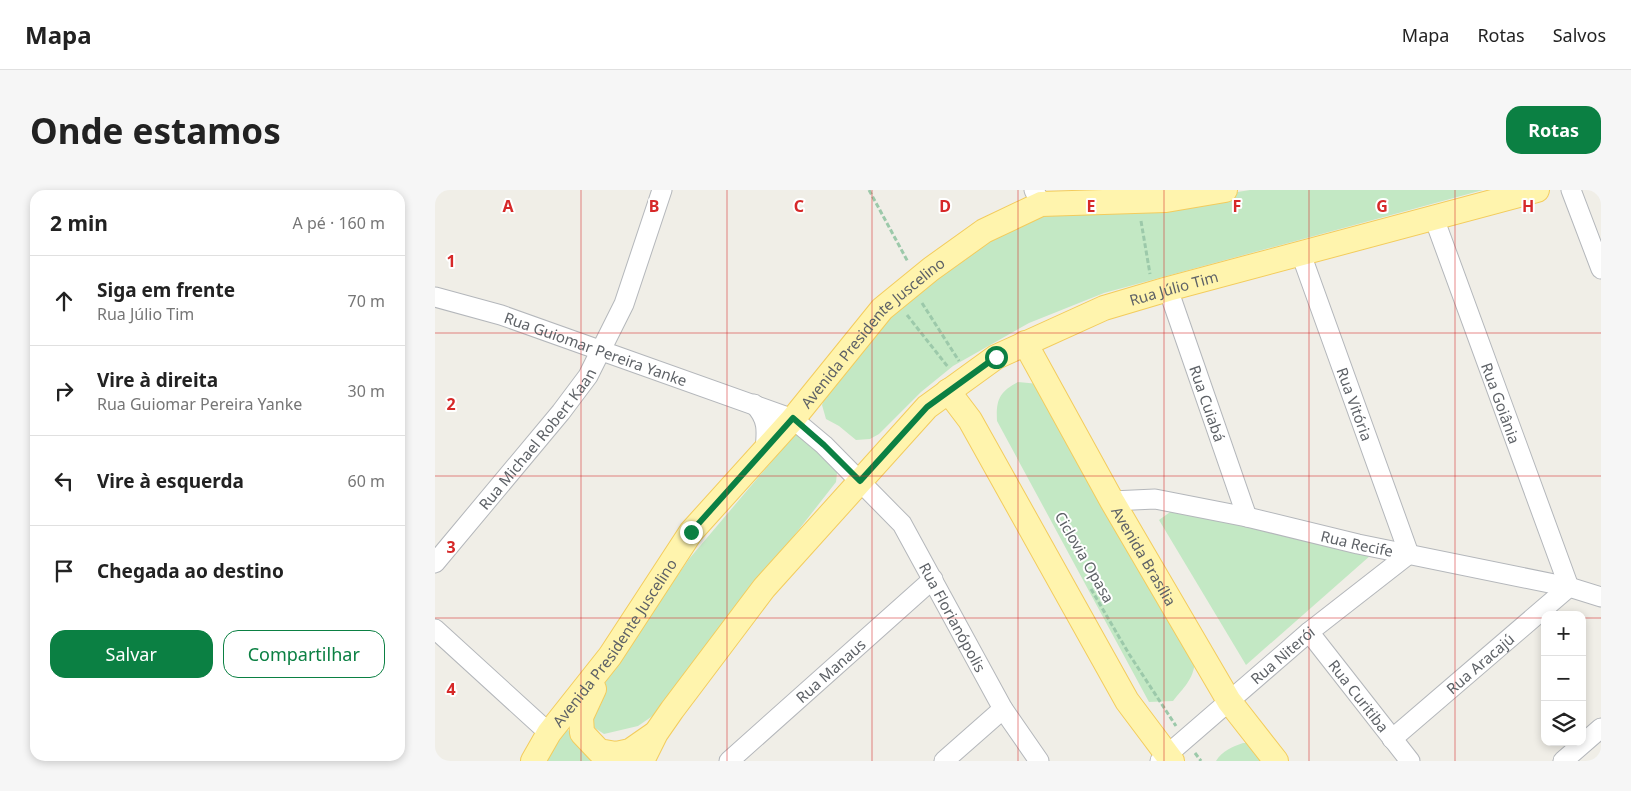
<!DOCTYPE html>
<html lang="pt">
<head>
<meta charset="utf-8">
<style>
	body { margin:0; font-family:"Noto Sans",sans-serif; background:#f6f6f6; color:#222 }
	.controls { position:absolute; right:15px; bottom:15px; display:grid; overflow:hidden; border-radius:10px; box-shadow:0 2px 8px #0003 }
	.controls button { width:45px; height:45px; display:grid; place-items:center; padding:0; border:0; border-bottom:1px solid #e0e0e0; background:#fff; color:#222; font:25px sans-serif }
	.stop { position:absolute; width:15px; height:15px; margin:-11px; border:4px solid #0b8043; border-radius:50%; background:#fff }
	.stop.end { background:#0b8043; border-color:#fff; box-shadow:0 1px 5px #0008 }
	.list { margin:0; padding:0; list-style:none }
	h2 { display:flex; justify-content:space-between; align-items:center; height:65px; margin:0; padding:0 20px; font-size:21px }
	h2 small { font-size:16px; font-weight:400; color:#767676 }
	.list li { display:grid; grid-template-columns:32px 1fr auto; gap:15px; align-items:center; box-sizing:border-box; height:90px; padding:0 20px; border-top:1px solid #e0e0e0 }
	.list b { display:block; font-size:19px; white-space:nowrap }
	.list p { margin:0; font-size:16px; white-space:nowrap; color:#767676 }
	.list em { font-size:16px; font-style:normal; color:#767676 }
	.actions { display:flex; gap:10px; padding:15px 20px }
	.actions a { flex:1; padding:11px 0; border:1px solid #0b8043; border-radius:15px; text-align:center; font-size:18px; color:#0b8043 }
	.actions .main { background:#0b8043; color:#fff }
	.icon { flex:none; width:28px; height:28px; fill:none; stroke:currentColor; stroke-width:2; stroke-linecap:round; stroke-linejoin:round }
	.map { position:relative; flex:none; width:1166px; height:571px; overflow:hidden; border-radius:15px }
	header { display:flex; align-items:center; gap:30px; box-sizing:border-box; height:70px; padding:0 25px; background:#fff; border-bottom:1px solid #e0e0e0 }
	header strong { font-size:24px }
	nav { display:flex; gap:28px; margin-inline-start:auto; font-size:18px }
	.intro { display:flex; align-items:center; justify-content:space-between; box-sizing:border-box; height:120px; padding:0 30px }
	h1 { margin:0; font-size:35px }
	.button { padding:12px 22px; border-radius:15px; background:#0b8043; color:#fff; font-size:18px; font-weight:700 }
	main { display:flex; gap:30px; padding:0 30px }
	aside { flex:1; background:#fff; border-radius:15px; box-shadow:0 2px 8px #0003 }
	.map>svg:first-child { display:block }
	.green { fill:#c3e8c4 }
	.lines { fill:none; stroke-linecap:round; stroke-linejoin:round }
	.minor-casing { stroke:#b4b7bb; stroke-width:21 }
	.major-casing { stroke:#f3cc5d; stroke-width:26 }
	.path { stroke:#9cc9aa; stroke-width:3; stroke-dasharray:5 2.5; stroke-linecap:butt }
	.minor { stroke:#fff; stroke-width:19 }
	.major { stroke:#fff4ad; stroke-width:24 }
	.route { stroke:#0b8043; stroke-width:6 }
	.grid { fill:none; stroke:#d62828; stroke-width:1; stroke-opacity:0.55 }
	.labels { text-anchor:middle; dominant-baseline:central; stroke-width:4; stroke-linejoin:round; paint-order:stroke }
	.street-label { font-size:15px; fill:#5e6267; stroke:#fff }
	.grid-label { font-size:16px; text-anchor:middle; font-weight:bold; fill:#d62828; stroke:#fff; stroke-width:4; stroke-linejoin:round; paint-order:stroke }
</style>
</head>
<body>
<header>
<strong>Mapa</strong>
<nav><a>Mapa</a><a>Rotas</a><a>Salvos</a></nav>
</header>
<div class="intro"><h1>Onde estamos</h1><a class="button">Rotas</a></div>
<main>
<aside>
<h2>2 min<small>A pé · 160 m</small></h2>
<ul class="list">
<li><svg class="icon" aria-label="ahead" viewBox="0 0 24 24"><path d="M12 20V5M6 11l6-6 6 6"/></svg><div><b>Siga em frente</b><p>Rua Júlio Tim</p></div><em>70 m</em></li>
<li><svg class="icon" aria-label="right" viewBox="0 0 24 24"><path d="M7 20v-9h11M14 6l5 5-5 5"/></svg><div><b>Vire à direita</b><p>Rua Guiomar Pereira Yanke</p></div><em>30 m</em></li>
<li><svg class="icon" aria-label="left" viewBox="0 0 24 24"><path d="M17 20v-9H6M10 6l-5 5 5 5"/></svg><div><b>Vire à esquerda</b></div><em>60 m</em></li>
<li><svg class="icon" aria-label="arrive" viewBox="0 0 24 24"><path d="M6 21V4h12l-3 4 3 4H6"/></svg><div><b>Chegada ao destino</b></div></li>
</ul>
<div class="actions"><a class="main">Salvar</a><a>Compartilhar</a></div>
</aside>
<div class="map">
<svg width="1166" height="571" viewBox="0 0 1166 571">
	<rect width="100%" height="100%" fill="#f0eee7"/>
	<g class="green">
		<polygon points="815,0 1048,0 669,103 594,133 518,176 486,202 444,244 435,249 421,250 404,236 391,229 387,215 393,198 452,125 497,84 608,19 740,12"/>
		<path d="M583,192l21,2 156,278c-2,18 -11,25 -22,39l-24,1 -152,-281c-1,-21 2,-29 21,-39z"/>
		<polygon points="360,244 372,245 403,274 401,292 219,525 203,536 169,544 157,536 154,512 254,369"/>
		<polygon points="745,315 936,365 811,475 724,330"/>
		<path d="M132,537c11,25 19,29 45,34h-66l5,-10z"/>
		<path d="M808,553h12l14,18h-53c6,-10 16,-14 27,-18z"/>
	</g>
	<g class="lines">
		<defs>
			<g id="minor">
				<polyline points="599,0 606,14"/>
				<polyline points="1136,0 1166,79"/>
				<path id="s1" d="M733,99l79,228"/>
				<path id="s2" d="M0,107l66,18 292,104 31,26 78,79 101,185 36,52"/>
				<path d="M319,214c14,15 13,26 11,46"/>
				<path id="s3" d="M677,311l43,-2 92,18 111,27 211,43 32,10"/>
				<path id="s4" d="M0,373l126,-151 27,-36 36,-72 38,-114"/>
				<polyline points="0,439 114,543"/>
				<path id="s5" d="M874,442l101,129"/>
				<path id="s6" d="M957,549l177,-152 -135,-369"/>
				<path id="s7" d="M294,571l204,-182"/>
				<polyline points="509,571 568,519"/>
				<path id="s8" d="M725,571l149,-129 100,-78 -108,-300"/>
				<polyline points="1128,571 1166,538"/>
			</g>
			<g id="major">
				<path id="s9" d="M590,153l87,158 117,200 47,60"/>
				<polyline points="513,201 535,230 692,511 737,571"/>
				<polyline points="159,499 146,527 147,543 164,561 181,564 195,561 218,545"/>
				<path id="s10" d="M98,571l16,-28 61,-77 81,-124 102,-113 89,-110 49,-40 53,-38 57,-27 125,-4 59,-10"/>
				<path id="s11" d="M207,571l14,-28 16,-23 92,-122 163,-181 69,-50 108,-49 64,-19 369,-99"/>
			</g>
		</defs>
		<use href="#minor" class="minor-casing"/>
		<use href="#major" class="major-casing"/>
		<g class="path">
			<polyline points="434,0 473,72"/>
			<polyline points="706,31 715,84"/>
			<polyline points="487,113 524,171"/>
			<polyline points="472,125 513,177"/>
			<polyline points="656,399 694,464 741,536"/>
			<polyline points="760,563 766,571"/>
		</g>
		<use href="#minor" class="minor"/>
		<use href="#major" class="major"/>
	</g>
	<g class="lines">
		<polyline class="route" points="256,342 358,228 389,255 425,291 492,217 561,167"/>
	</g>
	<path class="grid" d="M146,0v571M292,0v571M437,0v571M583,0v571M729,0v571M874,0v571M1020,0v571M0,143h1166M0,286h1166M0,428h1110M1147,428h19"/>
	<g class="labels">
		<g class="street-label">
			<text stroke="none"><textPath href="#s11" startOffset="732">Rua Júlio Tim</textPath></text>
			<text stroke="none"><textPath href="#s10" startOffset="549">Avenida Presidente Juscelino</textPath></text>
			<text stroke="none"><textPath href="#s2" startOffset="169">Rua Guiomar Pereira Yanke</textPath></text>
			<text stroke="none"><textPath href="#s1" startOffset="121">Rua Cuiabá</textPath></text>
			<text transform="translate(1066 213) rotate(70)">Rua Goiânia</text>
			<text transform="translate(920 214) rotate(70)">Rua Vitória</text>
			<text stroke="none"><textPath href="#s4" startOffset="161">Rua Michael Robert Kaan</textPath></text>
			<text stroke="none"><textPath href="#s3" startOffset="250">Rua Recife</textPath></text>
			<text stroke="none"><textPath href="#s9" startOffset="244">Avenida Brasília</textPath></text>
			<text transform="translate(650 367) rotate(60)">Ciclovia Opasa</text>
			<text stroke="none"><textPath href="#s2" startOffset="636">Rua Florianópolis</textPath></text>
			<text stroke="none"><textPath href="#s10" startOffset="144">Avenida Presidente Juscelino</textPath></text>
			<text stroke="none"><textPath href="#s8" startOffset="162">Rua Niterói</textPath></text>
			<text stroke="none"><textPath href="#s6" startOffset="116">Rua Aracajú</textPath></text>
			<text stroke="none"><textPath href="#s7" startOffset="136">Rua Manaus</textPath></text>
			<text stroke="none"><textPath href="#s5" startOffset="81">Rua Curitiba</textPath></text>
		</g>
	</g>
	<g class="grid-label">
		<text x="73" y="22">A</text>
		<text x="219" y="22">B</text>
		<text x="364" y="22">C</text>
		<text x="510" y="22">D</text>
		<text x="656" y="22">E</text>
		<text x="802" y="22">F</text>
		<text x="947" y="22">G</text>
		<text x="1093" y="22">H</text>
		<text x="16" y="77">1</text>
		<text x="16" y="220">2</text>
		<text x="16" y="363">3</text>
		<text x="16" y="505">4</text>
	</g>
</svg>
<div class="controls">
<button>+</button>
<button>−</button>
<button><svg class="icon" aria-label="layers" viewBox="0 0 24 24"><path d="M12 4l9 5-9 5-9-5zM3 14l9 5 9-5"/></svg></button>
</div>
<div class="stop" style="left:561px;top:167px"></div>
<div class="stop end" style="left:256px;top:342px"></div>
</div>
</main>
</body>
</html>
